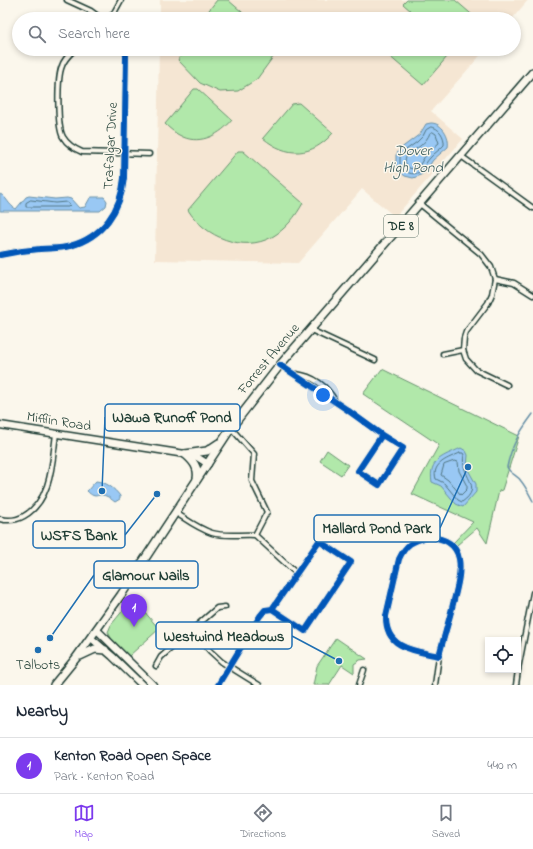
<!DOCTYPE html>
<html lang="en">
<head>
<meta charset="utf-8">
<style>
	body { margin:0; font-family:"Indie Flower",sans-serif; background:#f2f2f3; color:#1f2937 }
	.controls { position:absolute; right:12px; bottom:12px; display:grid; overflow:hidden; border-radius:0px; box-shadow:0 2px 6px #0003 }
	.controls button { width:36px; height:36px; display:grid; place-items:center; padding:0; border:0; border-bottom:1px solid #e0e1e3; background:#fff; color:#1f2937; font:20px sans-serif }
	.you { position:absolute; left:323px; top:395px; width:14px; height:14px; margin:-10px; border:3px solid #fff; border-radius:50%; background:#1a73e8; box-shadow:0 0 0 6px #1a73e833 }
	.badge { display:grid; place-items:center; width:26px; height:26px; border-radius:50%; background:#7c3aed; color:#fff; font-size:13px; font-weight:700 }
	.pin { position:absolute; translate:-50% -33px; filter:drop-shadow(0 1px 2px #0008) }
	.pin::after { content:''; position:absolute; top:21px; width:14px; height:12px; background:inherit; clip-path:polygon(0 0,100% 0,50% 100%) }
	.list { margin:0; padding:0; list-style:none }
	h2 { display:flex; justify-content:space-between; align-items:center; height:52px; margin:0; padding:0 16px; font-size:17px }
	h2 small { font-size:13px; font-weight:400; color:#747a83 }
	.list li { display:grid; grid-template-columns:26px 1fr auto; gap:12px; align-items:center; box-sizing:border-box; height:56px; padding:0 16px; border-top:1px solid #e0e1e3 }
	.list b { display:block; font-size:15px; white-space:nowrap }
	.list p { margin:0; font-size:13px; white-space:nowrap; color:#747a83 }
	.list em { font-size:13px; font-style:normal; color:#747a83 }
	.icon { flex:none; width:22px; height:22px; fill:none; stroke:currentColor; stroke-width:2; stroke-linecap:round; stroke-linejoin:round }
	.map { position:relative; flex:none; width:533px; height:685px; overflow:hidden }
	.search { position:absolute; background:#fff; box-shadow:0 2px 6px #0003; left:12px; right:12px; top:12px; height:44px; display:flex; align-items:center; gap:10px; box-sizing:border-box; padding:0 14px; border-radius:22px; color:#747a83; font-size:15px }
	.sheet { height:108px; background:#fff }
	nav { display:flex; justify-content:space-around; align-items:center; box-sizing:border-box; height:56px; border-top:1px solid #e0e1e3; background:#fff; font-size:11px; color:#747a83 }
	nav a { display:grid; justify-items:center; gap:2px }
	nav .on { color:#7c3aed }
	.map>svg:first-child { display:block }
	.built { fill:#f5e6d3 }
	.green { fill:#b1e8aa; stroke:#68926f }
	.water { fill:#99c8f4; stroke:#6890a7 }
	.lines { fill:none; stroke-linecap:round; stroke-linejoin:round }
	.shore { stroke:#507581; stroke-width:1 }
	.stream { stroke:#6890a7; stroke-width:1.5 }
	.street-casing { stroke:#1f3d34; stroke-width:7 }
	.secondary-casing { stroke:#1f3d34; stroke-width:9 }
	.highway-casing { stroke:#1f3d34; stroke-width:10 }
	.street { stroke:#fbf7ec; stroke-width:4 }
	.secondary { stroke:#fbf7ec; stroke-width:6 }
	.highway { stroke:#fbf7ec; stroke-width:7 }
	.cycleway-casing { stroke:#fbf7ec; stroke-width:8 }
	.cycleway { stroke:#0057b8; stroke-width:6 }
	.poi-dot { fill:#1f6fb2; stroke:#fbf7ec; stroke-width:1.5 }
	.labels { text-anchor:middle; dominant-baseline:central; stroke-width:3; stroke-linejoin:round; paint-order:stroke }
	.shield { fill:#fbf7ec; stroke:#61756b; stroke-width:1 }
	.shield-label { font-size:13px; font-weight:bold; fill:#1f3d34 }
	.street-label { font-size:14px; fill:#1f3d34; stroke:#fbf7ec }
	.poi-label { font-size:14px; fill:#1f3d34; stroke:#fbf7ec }
	.water-label { font-size:15px; font-style:italic; fill:#37595a; stroke:#fbf7ec }
	.leader { fill:none; stroke:#1f6fb2; stroke-width:1.5 }
	.callout-dot { fill:#1f6fb2; stroke:#fbf7ec; stroke-width:1.5 }
	.callout { fill:#fbf7ec; stroke:#1f6fb2; stroke-width:1.5 }
	.callout-label { font-size:15px; text-anchor:middle; font-weight:bold; fill:#1f3d34 }
</style>
</head>
<body>
<div class="map">
<svg width="533" height="685" viewBox="0 0 533 685">
	<rect width="100%" height="100%" fill="#fbf7ec"/>
	<filter id="ink" filterUnits="userSpaceOnUse"><feTurbulence type="fractalNoise" baseFrequency=".025" numOctaves="2"/><feDisplacementMap in="SourceGraphic" scale="8" xChannelSelector="R" yChannelSelector="G"/><feConvolveMatrix kernelMatrix="1 2 1 2 8 2 1 2 1" color-interpolation-filters="sRGB"/></filter>
	<g filter="url(#ink)">
		<g class="built">
			<polygon points="160,0 528,0 512,19 160,19"/>
			<polygon points="159,49 486,49 431,111 463,139 395,217 362,189 298,263 155,260"/>
		</g>
		<g class="green">
			<polygon points="217,0 228,0 242,12 248,19 202,19"/>
			<polygon points="407,0 455,0 477,19 420,19 403,4"/>
			<polygon points="184,49 272,49 276,53 257,79 238,91 220,92 200,83 178,60"/>
			<polygon points="381,49 438,49 447,57 423,85"/>
			<path d="M194,89h4l34,31c-11,14 -31,25 -49,17 -7,-3 -13,-8 -18,-13z"/>
			<path d="M299,103l34,30c-21,24 -46,25 -70,5l29,-34z"/>
			<path d="M238,151h5l60,52c-7,13 -17,26 -31,34 -29,16 -67,0 -84,-27z"/>
			<polygon points="382,369 519,436 502,490 499,491 487,543 477,528 457,545 454,542 473,522 412,494 439,445 363,394"/>
			<polygon points="327,450 348,465 341,475 320,461"/>
			<polygon points="133,598 159,629 129,656 111,638 108,632 111,625"/>
			<polygon points="336,638 367,659 360,660 354,664 354,673 342,665 329,685 313,685 317,666"/>
		</g>
		<g class="water">
			<path d="M431,123c11,0 19,13 17,24l-15,13 -8,12 -6,4 -6,2 -8,-2 -5,-4 -4,-7v-10l4,-6 20,-15 6,-10z"/>
			<path d="M0,194c7,3 8,11 16,15l10,-12 3,-1 26,3 12,-1 4,1 8,9 6,-1 5,-9 2,-1h12l3,4 -1,5 -6,5h-100z"/>
			<path d="M461,448l5,3 2,4 -1,13 9,16v8l-13,15 -7,-3 -15,-18 -9,-4c-4,-23 12,-26 29,-34z"/>
			<path d="M96,481c10,1 18,7 24,15v3l-5,3c-3,-2 -6,-5 -9,-6 -9,-4 -9,5 -19,-5z"/>
		</g>
		<g class="lines">
			<g class="shore">
				<path d="M431,127c8,0 14,10 13,18 -4,5 -10,8 -14,13 -3,3 -5,7 -7,11 -9,9 -18,4 -23,-5v-7l3,-5 14,-10 6,-6 3,-6z"/>
				<path d="M433,132l3,2 3,9 -12,10 -8,13 -6,3 -4,-1 -4,-6c0,-9 9,-11 15,-16 5,-4 8,-8 10,-13z"/>
				<polygon points="31,200 55,203 66,202 70,205 68,207 26,207 26,203"/>
				<path d="M460,453h3l1,2c-5,21 21,31 -2,47l-4,-2 -14,-17 -8,-4c-5,-16 13,-21 24,-26z"/>
				<polygon points="455,461 458,462 459,471 467,486 467,489 461,495 448,480 441,475 444,465"/>
			</g>
			<path class="stream" d="M533,414c-14,19 -21,30 -26,53 3,7 10,8 14,14 5,6 8,13 12,20"/>
			<defs>
				<g id="street">
					<polyline points="67,0 91,11 102,19"/>
					<polyline points="109,19 115,11 121,0"/>
					<path d="M75,49c-5,5 -11,10 -13,17 -5,11 -5,61 1,71 4,7 12,12 19,15l67,2"/>
					<polyline points="461,156 533,208"/>
					<polyline points="420,204 481,254 491,267 495,279 492,294 488,303 466,332 464,338 463,350 466,359 476,370 507,385"/>
					<path d="M0,255c13,-3 26,-5 40,-6 10,-1 21,0 30,-3 33,-9 51,-36 54,-68l2,-122 -1,-7"/>
					<polyline points="495,279 514,283 533,295"/>
					<polyline points="311,330 375,360"/>
					<polyline points="443,354 463,350"/>
					<polyline points="280,365 346,409 382,435 403,448 379,485 358,471 382,435"/>
					<path d="M296,374c17,2 31,12 39,27"/>
					<polyline points="231,428 254,454 252,481 267,512 255,535"/>
					<path d="M176,513c11,7 23,16 36,20 13,4 29,1 43,2l42,39"/>
					<path d="M0,519c8,2 17,1 24,-3 28,-16 28,-54 32,-82"/>
					<path d="M428,537c45,2 31,42 24,71 -4,16 -9,32 -13,48 -24,-5 -54,-7 -53,-40l13,-57c7,-15 13,-18 29,-22z"/>
					<polyline points="192,630 210,651 222,662 259,685"/>
					<polyline points="156,666 161,657 217,608 225,607"/>
					<polyline points="518,669 533,593"/>
					<polyline points="218,685 260,616 265,610 272,609 319,541 351,562 305,631 272,609"/>
					<polyline points="359,685 364,670"/>
					<polyline points="435,685 439,656"/>
					<polyline points="516,685 518,670"/>
				</g>
				<g id="secondary">
					<polyline points="0,425 185,454 197,457 208,464"/>
					<polyline points="97,630 153,685"/>
					<polyline points="91,638 112,656 142,685"/>
				</g>
				<g id="highway">
					<polyline points="185,454 207,451 219,443"/>
					<path d="M185,454c8,7 14,13 12,25"/>
					<polyline points="80,656 95,649 105,650"/>
					<polyline points="54,685 76,658 121,595 231,428 280,365 533,72"/>
				</g>
			</defs>
			<use href="#street" class="street-casing"/>
			<use href="#secondary" class="secondary-casing"/>
			<use href="#highway" class="highway-casing"/>
			<use href="#street" class="street"/>
			<use href="#secondary" class="secondary"/>
			<use href="#highway" class="highway"/>
			<defs>
				<g id="cycleway">
					<path d="M0,255c13,-3 26,-5 40,-6 10,-1 21,0 30,-3 33,-9 51,-36 54,-68l2,-122 -1,-7"/>
					<polyline points="280,365 346,409 382,435 403,448 379,485 358,471 382,435"/>
					<path d="M428,537c45,2 31,42 24,71 -4,16 -9,32 -13,48 -24,-5 -54,-7 -53,-40l13,-57c7,-15 13,-18 29,-22z"/>
					<polyline points="218,685 260,616 265,610 272,609 319,541 351,562 305,631 272,609"/>
				</g>
			</defs>
			<use href="#cycleway" class="cycleway-casing"/>
			<use href="#cycleway" class="cycleway"/>
		</g>
	</g>
	<circle class="poi-dot" cx="38" cy="650" r="4"/>
	<g class="labels">
		<rect class="shield" x="384" y="215" width="34" height="22" rx="3"/>
		<g class="shield-label">
			<text x="401" y="226">DE 8</text>
		</g>
		<g class="street-label">
			<text transform="translate(111 146) rotate(-87)">Trafalgar Drive</text>
			<text transform="translate(269 359) rotate(-50)">Forrest Avenue</text>
			<text transform="translate(59 422) rotate(9)">Mifflin Road</text>
		</g>
		<g class="poi-label">
			<text x="38" y="665">Talbots</text>
		</g>
		<g class="water-label">
			<text x="413" y="151">Dover<tspan x="413" dy="17">High Pond</tspan></text>
		</g>
	</g>
	<path class="leader" d="M102 491L105 417M468 467L440 528M157 494L125 535M50 638L94 575M339 661L292 636"/>
	<g class="callout-dot">
		<circle cx="102" cy="491" r="4"/>
		<circle cx="468" cy="467" r="4"/>
		<circle cx="157" cy="494" r="4"/>
		<circle cx="50" cy="638" r="4"/>
		<circle cx="339" cy="661" r="4"/>
	</g>
	<g class="callout">
		<rect x="105" y="404" width="135" height="27" rx="4"/>
		<rect x="314" y="515" width="126" height="27" rx="4"/>
		<rect x="33" y="521" width="92" height="27" rx="4"/>
		<rect x="94" y="561" width="104" height="27" rx="4"/>
		<rect x="156" y="622" width="136" height="27" rx="4"/>
	</g>
	<g class="callout-label">
		<text x="172" y="422">Wawa Runoff Pond</text>
		<text x="377" y="533">Mallard Pond Park</text>
		<text x="79" y="540">WSFS Bank</text>
		<text x="146" y="580">Glamour Nails</text>
		<text x="224" y="641">Westwind Meadows</text>
	</g>
</svg>
<div class="controls">
<button><svg class="icon" aria-label="locate" viewBox="0 0 24 24"><circle cx="12" cy="12" r="6"/><path d="M12 2v4M12 18v4M2 12h4M18 12h4"/></svg></button>
</div>
<div class="you"></div>
<div class="pin badge" style="left:134px;top:627px">1</div>
<div class="search"><svg class="icon" aria-label="search" viewBox="0 0 24 24"><circle cx="10" cy="10" r="6"/><path d="M15 15l6 6"/></svg>Search here</div>
</div>
<section class="sheet">
<h2>Nearby<small></small></h2>
<ul class="list">
<li><span class="badge">1</span><div><b>Kenton Road Open Space</b><p>Park · Kenton Road</p></div><em>440 m</em></li>
</ul>
</section>
<nav>
<a class="on"><svg class="icon" aria-label="map" viewBox="0 0 24 24"><path d="M3 6l6-2 6 2 6-2v14l-6 2-6-2-6 2zM9 4v14M15 6v14"/></svg>Map</a>
<a><svg class="icon" aria-label="directions" viewBox="0 0 24 24"><path d="M12 3l9 9-9 9-9-9zM9 14v-3h6M13 9l2 2-2 2"/></svg>Directions</a>
<a><svg class="icon" aria-label="saved" viewBox="0 0 24 24"><path d="M7 4h10v16l-5-4-5 4z"/></svg>Saved</a>
</nav>
</body>
</html>
